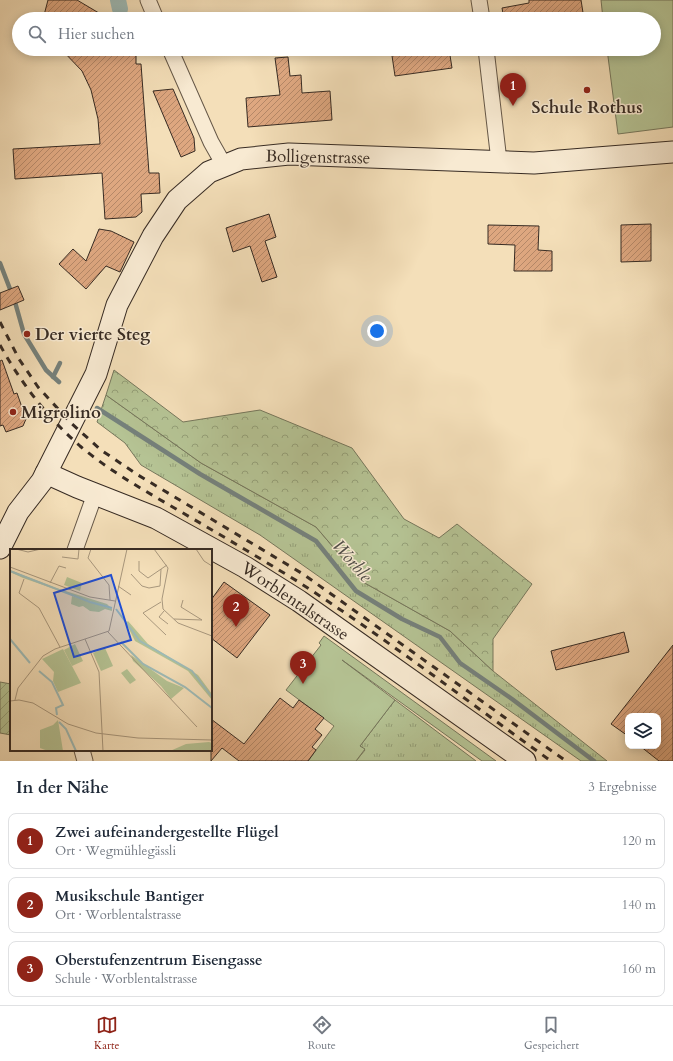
<!DOCTYPE html>
<html lang="de">
<head>
<meta charset="utf-8">
<style>
	body { margin:0; font-family:Cardo,serif; background:#f6f6f7; color:#1f2937 }
	.controls { position:absolute; right:12px; bottom:12px; display:grid; overflow:hidden; border-radius:8px; box-shadow:0 2px 10px #0003 }
	.controls button { width:36px; height:36px; display:grid; place-items:center; padding:0; border:0; border-bottom:1px solid #e0e1e3; background:#fff; color:#1f2937; font:20px sans-serif }
	.you { position:absolute; left:377px; top:331px; width:14px; height:14px; margin:-10px; border:3px solid #fff; border-radius:50%; background:#1a73e8; box-shadow:0 0 0 6px #1a73e833 }
	.badge { display:grid; place-items:center; width:26px; height:26px; border-radius:50%; background:#8f2418; color:#fff; font-size:13px; font-weight:700 }
	.pin { position:absolute; translate:-50% -33px; filter:drop-shadow(0 1px 2px #0008) }
	.pin::after { content:''; position:absolute; top:21px; width:14px; height:12px; background:inherit; clip-path:polygon(0 0,100% 0,50% 100%) }
	.list { margin:0; padding:0; list-style:none }
	h2 { display:flex; justify-content:space-between; align-items:center; height:52px; margin:0; padding:0 16px; font-size:17px }
	h2 small { font-size:13px; font-weight:400; color:#747a83 }
	.list li { display:grid; grid-template-columns:26px 1fr auto; gap:12px; align-items:center; box-sizing:border-box; height:56px; margin:0 8px 8px; padding:0 8px; border:1px solid #e0e1e3; border-radius:8px }
	.list b { display:block; font-size:15px; white-space:nowrap }
	.list p { margin:0; font-size:13px; white-space:nowrap; color:#747a83 }
	.list em { font-size:13px; font-style:normal; color:#747a83 }
	.icon { flex:none; width:22px; height:22px; fill:none; stroke:currentColor; stroke-width:2; stroke-linecap:round; stroke-linejoin:round }
	.map { position:relative; flex:none; width:673px; height:761px; overflow:hidden }
	.search { position:absolute; background:#fff; box-shadow:0 2px 10px #0003; left:12px; right:12px; top:12px; height:44px; display:flex; align-items:center; gap:10px; box-sizing:border-box; padding:0 14px; border-radius:22px; color:#747a83; font-size:15px }
	.sheet { height:244px; background:#fff }
	nav { display:flex; justify-content:space-around; align-items:center; box-sizing:border-box; height:56px; border-top:1px solid #e0e1e3; background:#fff; font-size:11px; color:#747a83 }
	nav a { display:grid; justify-items:center; gap:2px }
	nav .on { color:#8f2418 }
	.map>svg:first-child { display:block }
	.grass { fill:url(#grass-tufts); stroke:#76775c }
	.forest { fill:url(#forest-crowns); stroke:#76775c }
	.garden { fill:url(#garden-furrows); stroke:#76775c }
	.pitch { fill:#b5c394; stroke:#76775c }
	.lines { fill:none; stroke-linecap:round; stroke-linejoin:round }
	.stream { stroke:#75817c; stroke-width:4.5 }
	.canal { stroke:#9ebbb7; stroke-width:16 }
	.building { fill:url(#building-hatch); stroke:#372b23 }
	.street-casing { stroke:#665848; stroke-width:17 }
	.secondary-casing { stroke:#372b23; stroke-width:23 }
	.street { stroke:#f8ead2; stroke-width:15 }
	.secondary { stroke:#f8ead2; stroke-width:21 }
	.rail { stroke:#372b23; stroke-width:3; stroke-dasharray:7 7; stroke-linecap:butt }
	.poi-dot { fill:#8f2418; stroke:#f8ead2; stroke-width:1.5 }
	.labels { text-anchor:middle; dominant-baseline:central; stroke-width:3; stroke-linejoin:round; paint-order:stroke }
	.poi-label { font-size:17px; font-weight:bold; fill:#372b23; stroke:#f8ead2; text-anchor:start }
	.street-label { font-size:17px; fill:#372b23; stroke:#f8ead2 }
	.water-label { font-size:18px; font-style:italic; fill:#514f48; stroke:#f8ead2 }
	.inset-river { fill:none; stroke:#9ebbb7; stroke-width:2 }
	.inset-road { fill:none; stroke:#a8977d; stroke-width:1 }
	.view { fill:#1d4ed8; fill-opacity:0.15; stroke:#1d4ed8; stroke-width:2 }
	.inset-edge { fill:none; stroke:#372b23; stroke-width:2 }
</style>
</head>
<body>
<div class="map">
<svg width="673" height="761" viewBox="0 0 673 761">
	<defs>
		<pattern id="grass-tufts" width="24" height="20" patternUnits="userSpaceOnUse"><rect width="24" height="20" fill="#b5c394"/><path d="M3 7l-1-3M5 7V3M7 7l1-3M15 17l-1-3M17 17v-4M19 17l1-3" fill="none" stroke="#949f78"/></pattern>
		<pattern id="forest-crowns" width="20" height="18" patternUnits="userSpaceOnUse"><rect width="20" height="18" fill="#b5c394"/><path d="M2 6a3 3 0 1 1 6 0M12 15a3 3 0 1 1 6 0" fill="none" stroke="#949f78"/></pattern>
		<pattern id="garden-furrows" width="10" height="10" patternUnits="userSpaceOnUse"><rect width="10" height="10" fill="#b5c394"/><path d="M-1 1l2-2M0 10L10 0M9 11l2-2" fill="none" stroke="#949f78"/></pattern>
		<pattern id="building-hatch" width="6" height="6" patternUnits="userSpaceOnUse"><rect width="6" height="6" fill="#dea780"/><path d="M-1 1l2-2M0 6l6-6M5 7l2-2" fill="none" stroke="#b58868"/></pattern>
	</defs>
	<rect width="100%" height="100%" fill="#f4dfb9"/>
	<filter id="stains"><feTurbulence type="fractalNoise" baseFrequency=".005" numOctaves="4"/><feColorMatrix values="0 0 0 0 .2 0 0 0 0 .09 0 0 0 0 .02 0 0 0 .5 -.17"/></filter>
	<radialGradient id="worn" r=".72"><stop offset=".6" stop-color="#630" stop-opacity="0"/><stop offset="1" stop-color="#630" stop-opacity=".3"/></radialGradient>
	<g class="grass">
		<polygon points="106,395 201,463 316,527 363,582 450,631 493,671 607,761 581,761 260,535 141,465 125,443 97,422"/>
		<polygon points="395,700 476,761 356,761 365,750 360,746"/>
	</g>
	<polygon class="forest" points="114,370 183,422 260,410 352,448 404,519 439,538 457,524 532,584 493,639 493,671 450,631 363,582 316,527 201,463 106,395"/>
	<polygon class="garden" points="0,682 11,684 11,735 0,733"/>
	<g class="pitch">
		<polygon points="601,0 673,0 673,127 618,134 607,49 654,49 654,19 603,19"/>
		<polygon points="324,636 496,761 482,761 342,660 395,700 360,746 365,749 356,761 308,761 334,726 286,690 321,645 319,643"/>
	</g>
	<g class="lines">
		<g class="stream">
			<polyline points="0,263 15,302 24,334 46,370 59,382"/>
			<polyline points="53,377 60,363"/>
			<polyline points="97,408 200,474 316,541 356,591 402,619 440,637 460,663 512,699 594,761"/>
		</g>
		<polyline class="canal" points="118,0 120,9"/>
	</g>
	<g class="building">
		<polygon points="48,0 77,0 109,19 43,19"/>
		<polygon points="529,0 581,0 584,19 504,19 502,8 529,3"/>
		<polygon points="61,49 136,49 136,64 141,64 149,173 159,173 160,193 141,194 142,212 136,217 105,219 102,173 15,179 13,149 100,144 98,119 91,90 82,71"/>
		<polygon points="391,49 449,49 452,68 395,76"/>
		<polygon points="288,57 290,76 301,75 302,93 330,91 332,120 248,127 246,98 280,95 275,58"/>
		<polygon points="173,89 194,138 195,151 181,157 153,91"/>
		<polygon points="269,214 276,237 265,241 277,277 262,282 250,246 233,252 226,228"/>
		<polygon points="651,224 651,261 621,262 621,225"/>
		<polygon points="488,225 539,226 538,250 552,251 552,271 514,271 515,245 488,244"/>
		<polygon points="99,229 111,231 134,242 120,272 106,266 86,289 59,264 73,249 86,261"/>
		<polygon points="18,286 24,300 0,310 0,293"/>
		<polygon points="2,360 14,394 17,393 26,419 23,426 6,432 3,425 0,426 0,361"/>
		<polygon points="224,582 270,615 237,658 211,638 211,600"/>
		<polygon points="624,632 629,652 556,670 551,651"/>
		<polygon points="673,645 673,761 659,761 640,746 658,746 658,716 628,716 628,736 611,724"/>
		<polygon points="280,698 293,708 299,700 324,718 315,729 322,735 312,747 316,750 308,761 239,761 222,748 211,761 211,719 244,744"/>
	</g>
	<g class="lines">
		<defs>
			<g id="street">
				<polyline points="148,0 156,19"/>
				<polyline points="479,0 482,19"/>
				<polyline points="170,49 211,142 224,165"/>
				<polyline points="486,49 499,161"/>
				<polyline points="75,550 95,494"/>
				<polyline points="82,750 85,761"/>
			</g>
			<g id="secondary">
				<polyline points="46,473 77,487 156,518 245,567 299,601 525,761"/>
				<polyline points="0,548 18,512 42,481 96,374 117,305 153,236 177,200 209,172 241,159 289,154 534,163 673,152"/>
			</g>
		</defs>
		<use href="#street" class="street-casing"/>
		<use href="#secondary" class="secondary-casing"/>
		<use href="#street" class="street"/>
		<use href="#secondary" class="secondary"/>
		<g class="rail">
			<polyline points="0,322 19,359 38,387 71,423 101,450 138,475 303,574 566,761"/>
			<path d="M0,345c21,38 47,72 80,101 26,22 55,39 84,56 45,26 89,52 133,79 87,56 170,120 254,180"/>
		</g>
	</g>
	<g class="poi-dot">
		<circle cx="587" cy="90" r="4"/>
		<circle cx="27" cy="334" r="4"/>
		<circle cx="13" cy="412" r="4"/>
	</g>
	<g class="labels">
		<g class="poi-label">
			<text x="587" y="107" text-anchor="middle">Schule Rothus</text>
			<text x="35" y="334">Der vierte Steg</text>
			<text x="21" y="412">Migrolino</text>
		</g>
		<g class="street-label">
			<text transform="translate(318 157) rotate(1)">Bolligenstrasse</text>
			<text transform="translate(295 601) rotate(34)">Worblentalstrasse</text>
		</g>
		<g class="water-label">
			<text transform="translate(352 561) rotate(49)">Worble</text>
		</g>
	</g>
	<g transform="translate(10 549)">
		<rect width="202" height="202" fill="#f4dfb9"/>
		<path d="M0,21l46,18 51,16 5,5 -89,-31 -13,-6zM57,28l15,6 -2,8 -16,-6zM118,72l20,23 50,31 14,19v6l-24,-29 -53,-30 -9,-18zM48,171l5,31h-15l-8,-3v-18l13,-5z" fill="#b5c394"/>
		<path d="M62,47l40,13v2l-7,-2 -6,3 -9,-1 -7,-5 -4,1 -8,-3zM199,193l3,1v8h-42l16,-7z" fill="#b5c394"/>
		<path d="M53,100l18,34 -23,9 -5,-11 1,-9 -12,-13zM121,106l36,26 17,7 -13,11 -10,-13 -28,-25z" fill="#b5c394"/>
		<path d="M65,95l8,17 -11,5 -8,-16zM95,99l8,18 -12,5 -8,-18zM117,120l9,11 -6,4 -9,-11z" fill="#b5c394"/>
		<path class="inset-river" d="M0,22l80,31 22,6M106,60l24,32 52,30 20,26M0,90l20,24M111,93l22,22 42,23 27,21M29,122l13,11 11,23 -7,3 1,7M49,173l7,7 10,22"/>
		<path class="inset-road" d="M6,0l12,3 13,-3M81,0l-3,9 21,27 1,15M144,0l14,19 -6,31 1,10 15,14 34,13M186,0l8,12 8,5M52,8l16,2 1,-10M129,12v10l9,7 19,-13M0,18l80,30 25,4M121,25l11,12 7,2 11,-2 1,-17M14,30l-5,14 20,15 21,39M40,34l9,-17 7,2M108,37l13,9M151,53l-18,11 23,22M154,62l-5,6 9,7M164,70l28,1 -21,-13 2,-7M98,83l89,95M75,90l14,33 4,79M5,151l3,-12 25,-32 12,-7 54,-18 18,-82M0,152l9,-1 14,3 35,21 28,9 42,5 74,2"/>
		<path class="view" d="M101,26l20,65 -57,17 -20,-64z"/>
		<rect width="202" height="202" class="inset-edge"/>
	</g>
	<rect width="100%" height="100%" filter="url(#stains)"/>
	<rect width="100%" height="100%" fill="url(#worn)"/>
</svg>
<div class="controls">
<button><svg class="icon" aria-label="layers" viewBox="0 0 24 24"><path d="M12 4l9 5-9 5-9-5zM3 14l9 5 9-5"/></svg></button>
</div>
<div class="you"></div>
<div class="pin badge" style="left:513px;top:106px">1</div>
<div class="pin badge" style="left:236px;top:627px">2</div>
<div class="pin badge" style="left:303px;top:684px">3</div>
<div class="search"><svg class="icon" aria-label="search" viewBox="0 0 24 24"><circle cx="10" cy="10" r="6"/><path d="M15 15l6 6"/></svg>Hier suchen</div>
</div>
<section class="sheet">
<h2>In der Nähe<small>3 Ergebnisse</small></h2>
<ul class="list">
<li><span class="badge">1</span><div><b>Zwei aufeinandergestellte Flügel</b><p>Ort · Wegmühlegässli</p></div><em>120 m</em></li>
<li><span class="badge">2</span><div><b>Musikschule Bantiger</b><p>Ort · Worblentalstrasse</p></div><em>140 m</em></li>
<li><span class="badge">3</span><div><b>Oberstufenzentrum Eisengasse</b><p>Schule · Worblentalstrasse</p></div><em>160 m</em></li>
</ul>
</section>
<nav>
<a class="on"><svg class="icon" aria-label="map" viewBox="0 0 24 24"><path d="M3 6l6-2 6 2 6-2v14l-6 2-6-2-6 2zM9 4v14M15 6v14"/></svg>Karte</a>
<a><svg class="icon" aria-label="directions" viewBox="0 0 24 24"><path d="M12 3l9 9-9 9-9-9zM9 14v-3h6M13 9l2 2-2 2"/></svg>Route</a>
<a><svg class="icon" aria-label="saved" viewBox="0 0 24 24"><path d="M7 4h10v16l-5-4-5 4z"/></svg>Gespeichert</a>
</nav>
</body>
</html>
